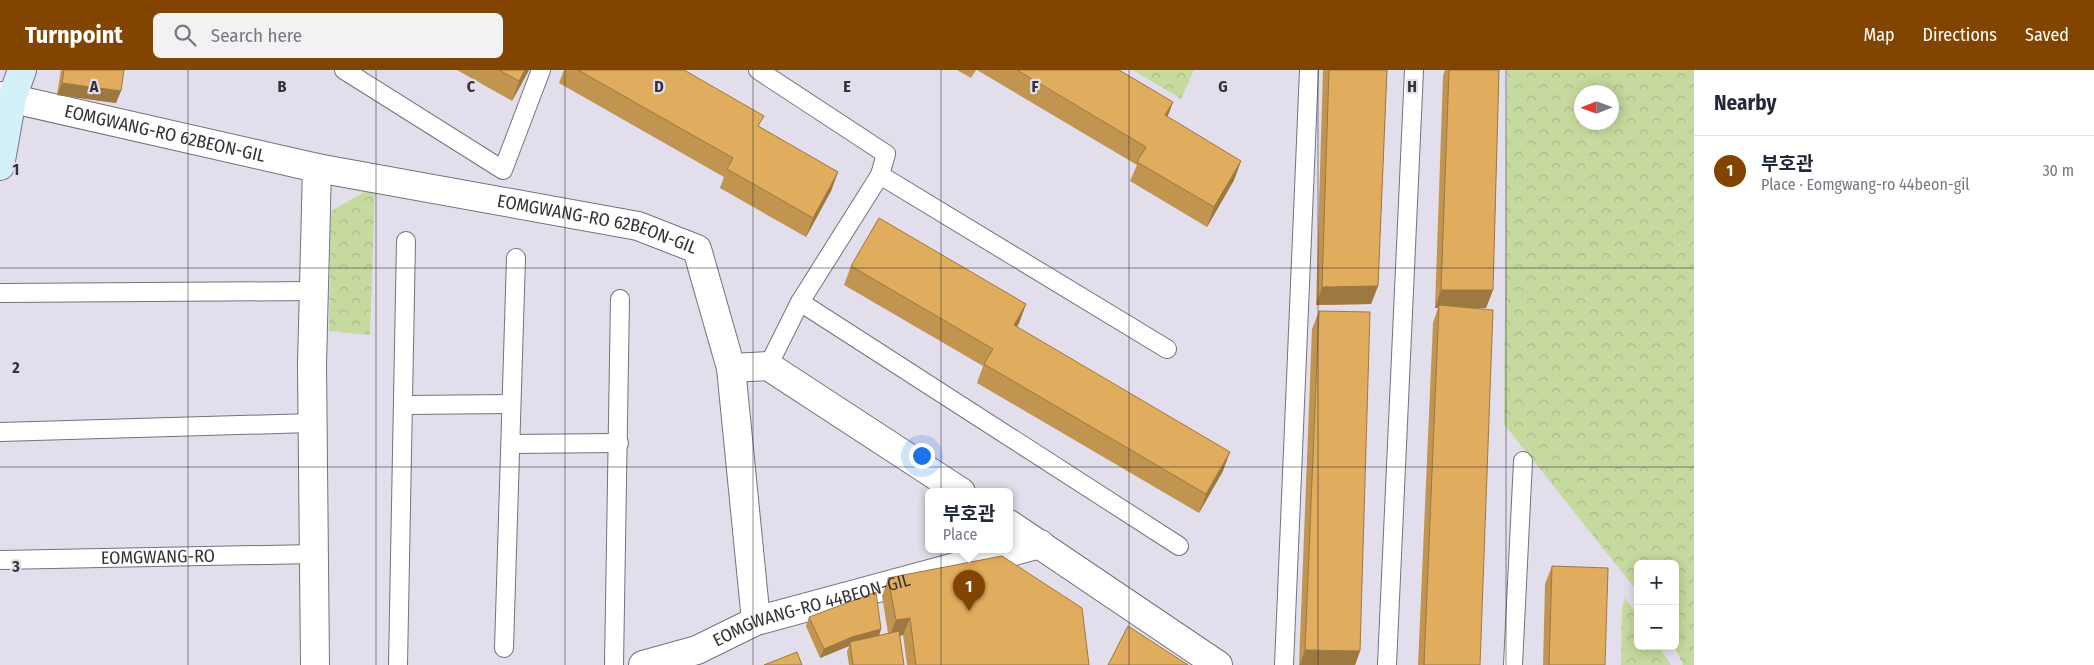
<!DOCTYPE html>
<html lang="en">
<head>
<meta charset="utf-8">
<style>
	body { margin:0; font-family:"Fira Sans Condensed","Noto Sans KR",sans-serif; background:#f2f2f3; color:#1f2937 }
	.controls { position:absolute; right:15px; bottom:15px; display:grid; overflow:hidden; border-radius:8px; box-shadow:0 2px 12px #0003 }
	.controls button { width:45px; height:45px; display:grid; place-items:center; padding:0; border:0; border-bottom:1px solid #e0e1e3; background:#fff; color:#1f2937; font:25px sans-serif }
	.compass { position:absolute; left:1574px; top:15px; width:45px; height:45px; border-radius:50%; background:#fff; box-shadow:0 2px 12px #0003; rotate:269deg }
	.you { position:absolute; left:921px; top:385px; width:18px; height:18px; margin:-12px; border:4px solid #fff; border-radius:50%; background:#1a73e8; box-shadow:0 0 0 8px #1a73e833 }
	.badge { display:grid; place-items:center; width:32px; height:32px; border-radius:50%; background:#824401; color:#fff; font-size:16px; font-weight:700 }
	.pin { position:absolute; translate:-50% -41px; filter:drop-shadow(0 1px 2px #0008) }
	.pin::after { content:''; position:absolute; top:26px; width:18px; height:15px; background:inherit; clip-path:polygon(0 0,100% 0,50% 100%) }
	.popup { position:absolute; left:925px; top:418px; width:88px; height:65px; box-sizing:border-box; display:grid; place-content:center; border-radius:8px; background:#fff; filter:drop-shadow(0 1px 4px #0005); font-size:16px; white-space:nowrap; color:#747a83 }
	.popup b { font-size:19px; color:#1f2937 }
	.popup::after { content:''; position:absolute; left:50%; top:100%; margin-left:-10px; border:10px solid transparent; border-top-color:#fff }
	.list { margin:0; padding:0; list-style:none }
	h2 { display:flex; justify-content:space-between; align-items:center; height:65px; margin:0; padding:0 20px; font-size:21px }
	h2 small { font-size:16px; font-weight:400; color:#747a83 }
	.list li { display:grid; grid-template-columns:32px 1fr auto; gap:15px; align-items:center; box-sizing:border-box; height:70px; padding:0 20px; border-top:1px solid #e0e1e3 }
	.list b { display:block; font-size:19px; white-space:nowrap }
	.list p { margin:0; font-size:16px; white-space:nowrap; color:#747a83 }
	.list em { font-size:16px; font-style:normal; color:#747a83 }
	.icon { flex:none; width:28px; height:28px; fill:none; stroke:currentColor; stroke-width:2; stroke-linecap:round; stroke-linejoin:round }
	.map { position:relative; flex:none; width:1694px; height:595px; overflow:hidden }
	header { display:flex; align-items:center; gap:30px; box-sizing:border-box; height:70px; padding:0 25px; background:#824401; color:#fff }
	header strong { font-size:24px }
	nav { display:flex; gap:28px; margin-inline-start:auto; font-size:18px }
	.search { width:350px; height:45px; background:#f2f2f3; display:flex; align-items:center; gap:12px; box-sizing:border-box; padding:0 18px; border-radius:8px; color:#747a83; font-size:19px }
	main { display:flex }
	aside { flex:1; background:#fff }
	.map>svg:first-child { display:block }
	.forest { fill:url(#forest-crowns); fill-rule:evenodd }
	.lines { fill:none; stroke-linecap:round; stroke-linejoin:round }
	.service-casing { stroke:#76717d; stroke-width:20 }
	.minor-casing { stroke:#76717d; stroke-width:30 }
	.secondary-casing { stroke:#76717d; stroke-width:30 }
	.service { stroke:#fff; stroke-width:18 }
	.minor { stroke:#fff; stroke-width:28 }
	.secondary { stroke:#d4f1fb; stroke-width:28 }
	.wall { fill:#c19450 }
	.shaded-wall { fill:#9d7841 }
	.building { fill:#e0ac5d; stroke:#9d7841 }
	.grid { fill:none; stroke:#343238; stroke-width:1; stroke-opacity:0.55 }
	.labels { text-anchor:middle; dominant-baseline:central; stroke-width:4.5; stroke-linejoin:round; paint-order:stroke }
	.street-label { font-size:18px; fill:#343238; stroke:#e3deeb }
	.grid-label { font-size:16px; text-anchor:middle; font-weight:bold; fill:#343238; stroke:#e3deeb; stroke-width:4.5; stroke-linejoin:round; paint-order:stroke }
</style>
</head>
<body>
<header>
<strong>Turnpoint</strong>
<div class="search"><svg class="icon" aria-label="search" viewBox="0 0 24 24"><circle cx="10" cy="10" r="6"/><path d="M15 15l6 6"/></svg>Search here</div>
<nav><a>Map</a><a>Directions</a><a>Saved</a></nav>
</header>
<main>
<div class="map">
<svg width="1694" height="595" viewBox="0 0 1694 595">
	<defs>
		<pattern id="forest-crowns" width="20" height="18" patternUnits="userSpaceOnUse" patternTransform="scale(1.25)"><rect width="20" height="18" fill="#c6d99e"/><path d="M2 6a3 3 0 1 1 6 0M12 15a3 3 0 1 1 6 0" fill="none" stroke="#abbb89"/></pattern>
	</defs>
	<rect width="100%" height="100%" fill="#e3deeb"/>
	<g class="forest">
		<polygon points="1133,0 1194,0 1181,29"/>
		<path d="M1507,0h187v595h-11l-9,-19 1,-82h-37v28l-134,-168zM1582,22h30v30h-30z"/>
		<polygon points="375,116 370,265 329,261 331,141"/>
		<polygon points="1625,528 1638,546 1638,576 1658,576 1671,595 1621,595 1622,539"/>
	</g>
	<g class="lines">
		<defs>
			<g id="service">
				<polyline points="344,0 503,100 541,0"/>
				<polyline points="758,0 886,84 880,105 1167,279"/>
				<polyline points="0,223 314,221"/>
				<polyline points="800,232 1179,476"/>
				<polyline points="768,296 800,232 880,105"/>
				<polyline points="403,335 511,334"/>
				<polyline points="0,362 312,353"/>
				<polyline points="511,374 619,373"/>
				<path id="s1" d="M0,490l314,-6"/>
				<polyline points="504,578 516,188"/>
				<polyline points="398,595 406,171"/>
				<polyline points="614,595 620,229"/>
				<polyline points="1284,595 1309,0"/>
				<polyline points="1387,595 1414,0"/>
				<polyline points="1513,595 1523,391"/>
			</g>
			<g id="minor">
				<path id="s2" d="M0,26l317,72 321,58 59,23 34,119 25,253"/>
				<polyline points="731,298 768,296 961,422"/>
				<polyline points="1009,454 1218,595"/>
				<polyline points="315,595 312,294 317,98"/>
				<path id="s3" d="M643,595l54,-15 59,-29 284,-77"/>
			</g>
			<polyline id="secondary" points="0,96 12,28 22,0"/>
		</defs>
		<use href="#service" class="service-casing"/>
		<use href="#minor" class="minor-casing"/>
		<use href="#secondary" class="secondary-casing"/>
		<use href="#service" class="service"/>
		<use href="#minor" class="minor"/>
		<use href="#secondary" class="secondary"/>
	</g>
	<g class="wall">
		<polygon points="61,0 124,0 116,33 57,25"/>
		<polygon points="457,0 529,0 512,31"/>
		<polygon points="564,0 684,0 760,57 838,102 831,121 806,167 720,118 724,107 559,13"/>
		<polygon points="957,0 976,0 971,8"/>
		<polygon points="977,0 1119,0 1173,32 1167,47 1241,91 1234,110 1207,157 1130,111 1137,95"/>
		<polygon points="1323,0 1387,0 1378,216 1371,234 1316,235"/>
		<polygon points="1445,0 1499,0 1493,220 1486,238 1472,238 1480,595 1418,595 1433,253 1438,238 1435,238 1443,6"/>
		<polygon points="851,196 1026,234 1019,253 1017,257 1223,401 1199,443 977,313 983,296 844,215"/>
		<polygon points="1319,241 1360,581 1355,595 1299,595 1312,259"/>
		<polygon points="1552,496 1605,595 1543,595 1545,514"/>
		<polygon points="888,508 1089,595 907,595 903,565 900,566 904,595 849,595 847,582 849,576 820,588 806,556 809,547 881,559 879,566 888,563 882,526"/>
	</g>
	<g class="shaded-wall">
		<polygon points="525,0 529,0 512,31 519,11"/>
		<polygon points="62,13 121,21 116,33 57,25"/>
		<polygon points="1173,32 1166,51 1165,45"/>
		<polygon points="1241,91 1234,110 1207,157 1214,137"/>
		<polygon points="838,102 831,121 806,167 813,148"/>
		<polygon points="1378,216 1371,234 1316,235 1322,217"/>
		<polygon points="1441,220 1493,220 1486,238 1439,238 1439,235 1438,238 1435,238"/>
		<polygon points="1026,234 1019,253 1007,274 1014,255"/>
		<polygon points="1230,382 1223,401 1199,443 1206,424"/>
		<polygon points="910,548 903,565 889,568 896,550"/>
		<polygon points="881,559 878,568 850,572 849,576 820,588 824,579 852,567"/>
		<polygon points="1305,580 1360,581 1355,595 1300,595"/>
	</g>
	<g class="building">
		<polygon points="64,0 124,0 121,21 62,13"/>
		<polygon points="499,0 525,0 519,11"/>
		<polygon points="578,0 684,0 764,46 758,56 838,102 813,148 727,99 733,88"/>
		<polygon points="1017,0 1119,0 1173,32 1165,45 1241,91 1214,137 1137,92 1146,77"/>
		<polygon points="1329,0 1387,0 1378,216 1322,217"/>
		<polygon points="1449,0 1499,0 1493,220 1441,220"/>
		<polygon points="879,148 1026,234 1014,255 1230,382 1206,424 984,294 993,279 851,196"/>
		<polygon points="1439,235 1493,240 1480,595 1424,595"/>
		<polygon points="1319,241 1370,242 1360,581 1305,580"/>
		<polygon points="1002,486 1082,538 1089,595 916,595 910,548 896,550 888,508"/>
		<polygon points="1552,496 1608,498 1605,595 1549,595"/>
		<polygon points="876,522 881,559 852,567 824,579 809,547"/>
		<polygon points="1128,556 1188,595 1108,595"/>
		<polygon points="899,561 904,595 853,595 850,572"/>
		<polygon points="797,582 802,595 764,595"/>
	</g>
	<path class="grid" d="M188,0v595M376,0v595M565,0v595M753,0v595M941,0v595M1129,0v595M1318,0v595M1506,0v595M0,198h1694M0,397h1694"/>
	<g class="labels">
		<g class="street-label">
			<text stroke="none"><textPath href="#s2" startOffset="169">EOMGWANG-RO 62BEON-GIL</textPath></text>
			<text stroke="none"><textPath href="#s2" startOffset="611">EOMGWANG-RO 62BEON-GIL</textPath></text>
			<text stroke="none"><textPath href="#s1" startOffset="158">EOMGWANG-RO</textPath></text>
			<text stroke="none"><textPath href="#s3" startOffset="178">EOMGWANG-RO 44BEON-GIL</textPath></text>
		</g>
	</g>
	<g class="grid-label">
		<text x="94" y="22">A</text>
		<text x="282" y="22">B</text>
		<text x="471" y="22">C</text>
		<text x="659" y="22">D</text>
		<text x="847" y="22">E</text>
		<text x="1035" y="22">F</text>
		<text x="1223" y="22">G</text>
		<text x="1412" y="22">H</text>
		<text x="16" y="105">1</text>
		<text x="16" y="303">2</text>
		<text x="16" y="502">3</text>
	</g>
</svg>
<div class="controls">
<button>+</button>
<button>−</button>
</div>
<svg class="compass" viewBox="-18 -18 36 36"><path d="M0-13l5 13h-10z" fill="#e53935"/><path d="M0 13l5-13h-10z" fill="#747a83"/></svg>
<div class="you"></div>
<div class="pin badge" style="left:969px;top:541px">1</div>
<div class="popup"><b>부호관</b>Place</div>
</div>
<aside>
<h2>Nearby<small></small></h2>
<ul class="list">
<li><span class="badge">1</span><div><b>부호관</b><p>Place · Eomgwang-ro 44beon-gil</p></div><em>30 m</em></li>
</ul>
</aside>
</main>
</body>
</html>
